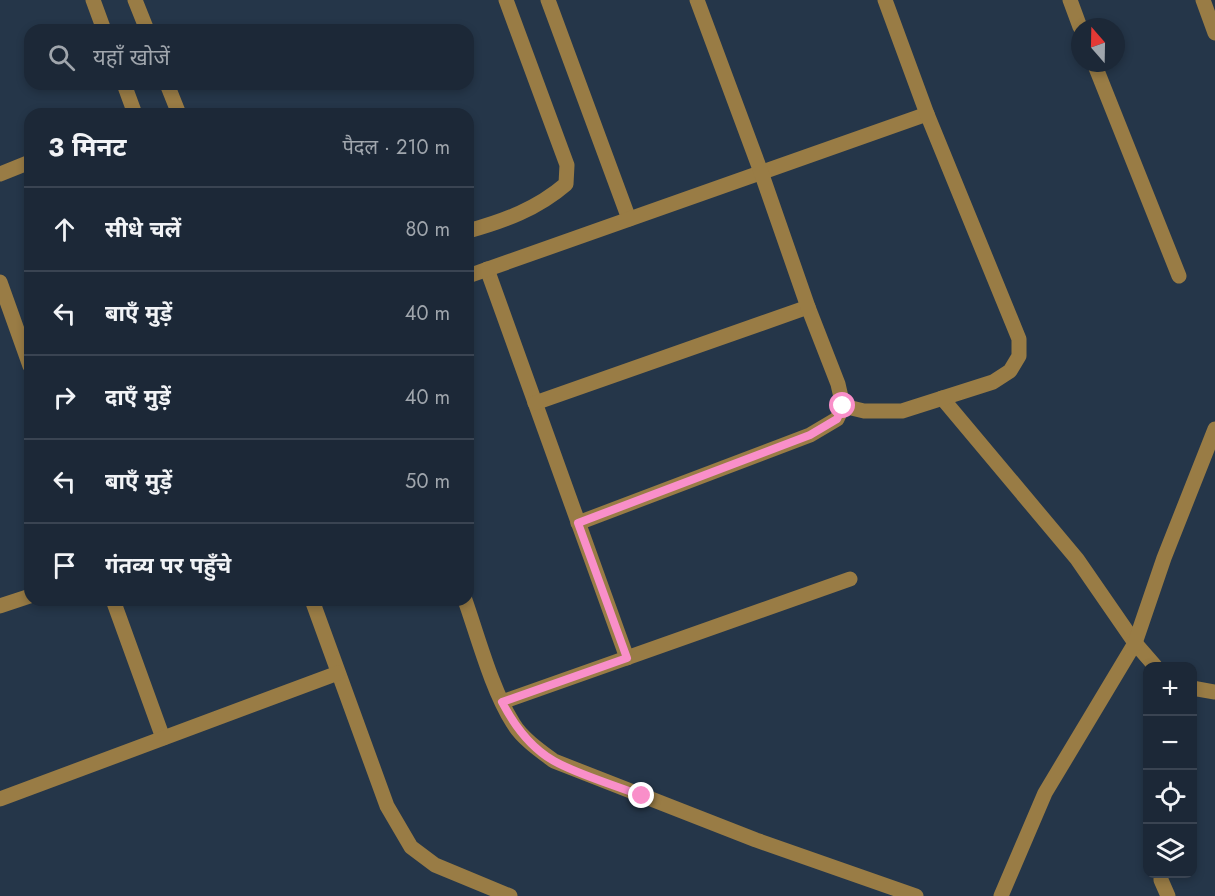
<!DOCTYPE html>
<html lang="hi">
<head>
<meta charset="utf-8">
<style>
	body { margin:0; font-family:Jost,"Noto Sans Devanagari",sans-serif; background:#293442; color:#f1f3f6 }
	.controls { position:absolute; right:18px; bottom:18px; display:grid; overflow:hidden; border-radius:12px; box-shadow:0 3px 9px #0003 }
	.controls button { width:54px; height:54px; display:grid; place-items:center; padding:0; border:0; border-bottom:2px solid #3a4452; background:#1c2837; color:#f1f3f6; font:30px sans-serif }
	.compass { position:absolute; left:1071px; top:18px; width:54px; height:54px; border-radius:50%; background:#1c2837; box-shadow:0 3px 9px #0003; rotate:340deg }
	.stop { position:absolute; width:18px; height:18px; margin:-14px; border:4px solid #f98fc9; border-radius:50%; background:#fff }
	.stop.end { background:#f98fc9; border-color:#fff; box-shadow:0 2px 6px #0008 }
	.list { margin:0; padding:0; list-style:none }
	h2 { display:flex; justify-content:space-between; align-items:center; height:78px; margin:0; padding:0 24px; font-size:26px }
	h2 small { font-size:20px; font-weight:400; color:#a0a6ad }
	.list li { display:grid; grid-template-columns:39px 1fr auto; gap:18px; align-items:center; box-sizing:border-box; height:84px; padding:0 24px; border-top:2px solid #3a4452 }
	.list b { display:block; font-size:22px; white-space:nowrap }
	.list em { font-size:20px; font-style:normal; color:#a0a6ad }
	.icon { flex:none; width:33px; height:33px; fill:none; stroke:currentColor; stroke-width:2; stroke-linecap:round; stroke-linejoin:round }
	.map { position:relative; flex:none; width:1215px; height:896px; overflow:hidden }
	.search { position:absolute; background:#1c2837; box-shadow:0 3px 9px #0003; left:24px; top:24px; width:450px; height:66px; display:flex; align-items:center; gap:15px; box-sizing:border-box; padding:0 21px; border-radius:18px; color:#a0a6ad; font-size:22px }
	.panel { position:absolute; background:#1c2837; box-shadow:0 3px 9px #0003; left:24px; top:108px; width:450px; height:498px; border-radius:18px }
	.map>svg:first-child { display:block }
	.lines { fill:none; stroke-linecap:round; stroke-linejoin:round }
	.minor { stroke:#997c45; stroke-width:15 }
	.route { stroke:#f98fc9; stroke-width:8 }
</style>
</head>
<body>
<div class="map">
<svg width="1215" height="896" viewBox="0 0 1215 896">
	<rect width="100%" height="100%" fill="#253649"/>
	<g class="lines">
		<g class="minor">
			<polyline points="93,0 104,30"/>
			<polyline points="135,0 147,30"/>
			<polyline points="548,0 629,219"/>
			<polyline points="1070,0 1080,27"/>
			<polyline points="1203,0 1215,33"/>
			<polyline points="1094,63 1179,276"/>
			<polyline points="124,84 135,114"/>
			<polyline points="167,84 179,114"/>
			<polyline points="0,174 30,162"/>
			<path d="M468,231c36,-10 69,-22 98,-47l1,-19 -61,-165"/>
			<polyline points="487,269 627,658"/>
			<polyline points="468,276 927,114"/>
			<polyline points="0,282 30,366"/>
			<polyline points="942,398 1077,559 1135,643 1155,666"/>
			<polyline points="535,403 808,307"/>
			<polyline points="843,406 864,411 902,411 993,382 1010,371 1019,356 1019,339 927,114 885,0"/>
			<polyline points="578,523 810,435 837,419 843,406 838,384 808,307 761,172 697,0"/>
			<polyline points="113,600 163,738"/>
			<polyline points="312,600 387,806 411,847 435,865 510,896"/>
			<path d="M465,600c13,37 27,90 48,123 9,15 26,27 41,38l202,79 160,56"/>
			<polyline points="0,606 30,596"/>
			<polyline points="1192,688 1215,692"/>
			<polyline points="502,702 850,579"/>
			<polyline points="0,799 338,673"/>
			<polyline points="1161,874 1161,880 1168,896"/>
			<polyline points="1001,896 1045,793 1135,643 1164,558 1215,429"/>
		</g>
	</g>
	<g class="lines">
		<path class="route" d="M642,796c-27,-11 -63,-21 -88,-35 -23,-13 -40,-36 -52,-59l125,-44 -49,-135 232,-88 27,-16 6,-13"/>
	</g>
</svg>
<div class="controls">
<button>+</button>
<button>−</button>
<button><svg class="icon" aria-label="locate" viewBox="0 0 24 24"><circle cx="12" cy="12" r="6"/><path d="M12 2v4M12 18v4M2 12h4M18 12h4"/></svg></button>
<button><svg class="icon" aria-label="layers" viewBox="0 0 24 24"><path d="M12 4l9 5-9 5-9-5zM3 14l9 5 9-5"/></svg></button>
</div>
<svg class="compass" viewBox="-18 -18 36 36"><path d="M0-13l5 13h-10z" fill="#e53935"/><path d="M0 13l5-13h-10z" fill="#a0a6ad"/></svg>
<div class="stop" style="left:843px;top:406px"></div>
<div class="stop end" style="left:642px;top:796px"></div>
<div class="search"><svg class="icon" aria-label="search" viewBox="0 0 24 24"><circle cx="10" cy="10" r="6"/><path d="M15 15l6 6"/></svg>यहाँ खोजें</div>
<section class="panel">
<h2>3 मिनट<small>पैदल · 210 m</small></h2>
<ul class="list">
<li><svg class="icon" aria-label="ahead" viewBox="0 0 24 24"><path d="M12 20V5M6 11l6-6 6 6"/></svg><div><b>सीधे चलें</b></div><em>80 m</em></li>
<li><svg class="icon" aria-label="left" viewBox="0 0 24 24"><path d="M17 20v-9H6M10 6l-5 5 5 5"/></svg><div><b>बाएँ मुड़ें</b></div><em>40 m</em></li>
<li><svg class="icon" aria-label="right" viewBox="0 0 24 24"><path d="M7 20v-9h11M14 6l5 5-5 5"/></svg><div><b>दाएँ मुड़ें</b></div><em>40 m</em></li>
<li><svg class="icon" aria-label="left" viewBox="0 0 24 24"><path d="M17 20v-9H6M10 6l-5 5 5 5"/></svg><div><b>बाएँ मुड़ें</b></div><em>50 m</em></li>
<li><svg class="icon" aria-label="arrive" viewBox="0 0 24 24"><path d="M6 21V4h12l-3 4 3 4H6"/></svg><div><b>गंतव्य पर पहुँचे</b></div></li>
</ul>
</section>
</div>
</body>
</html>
